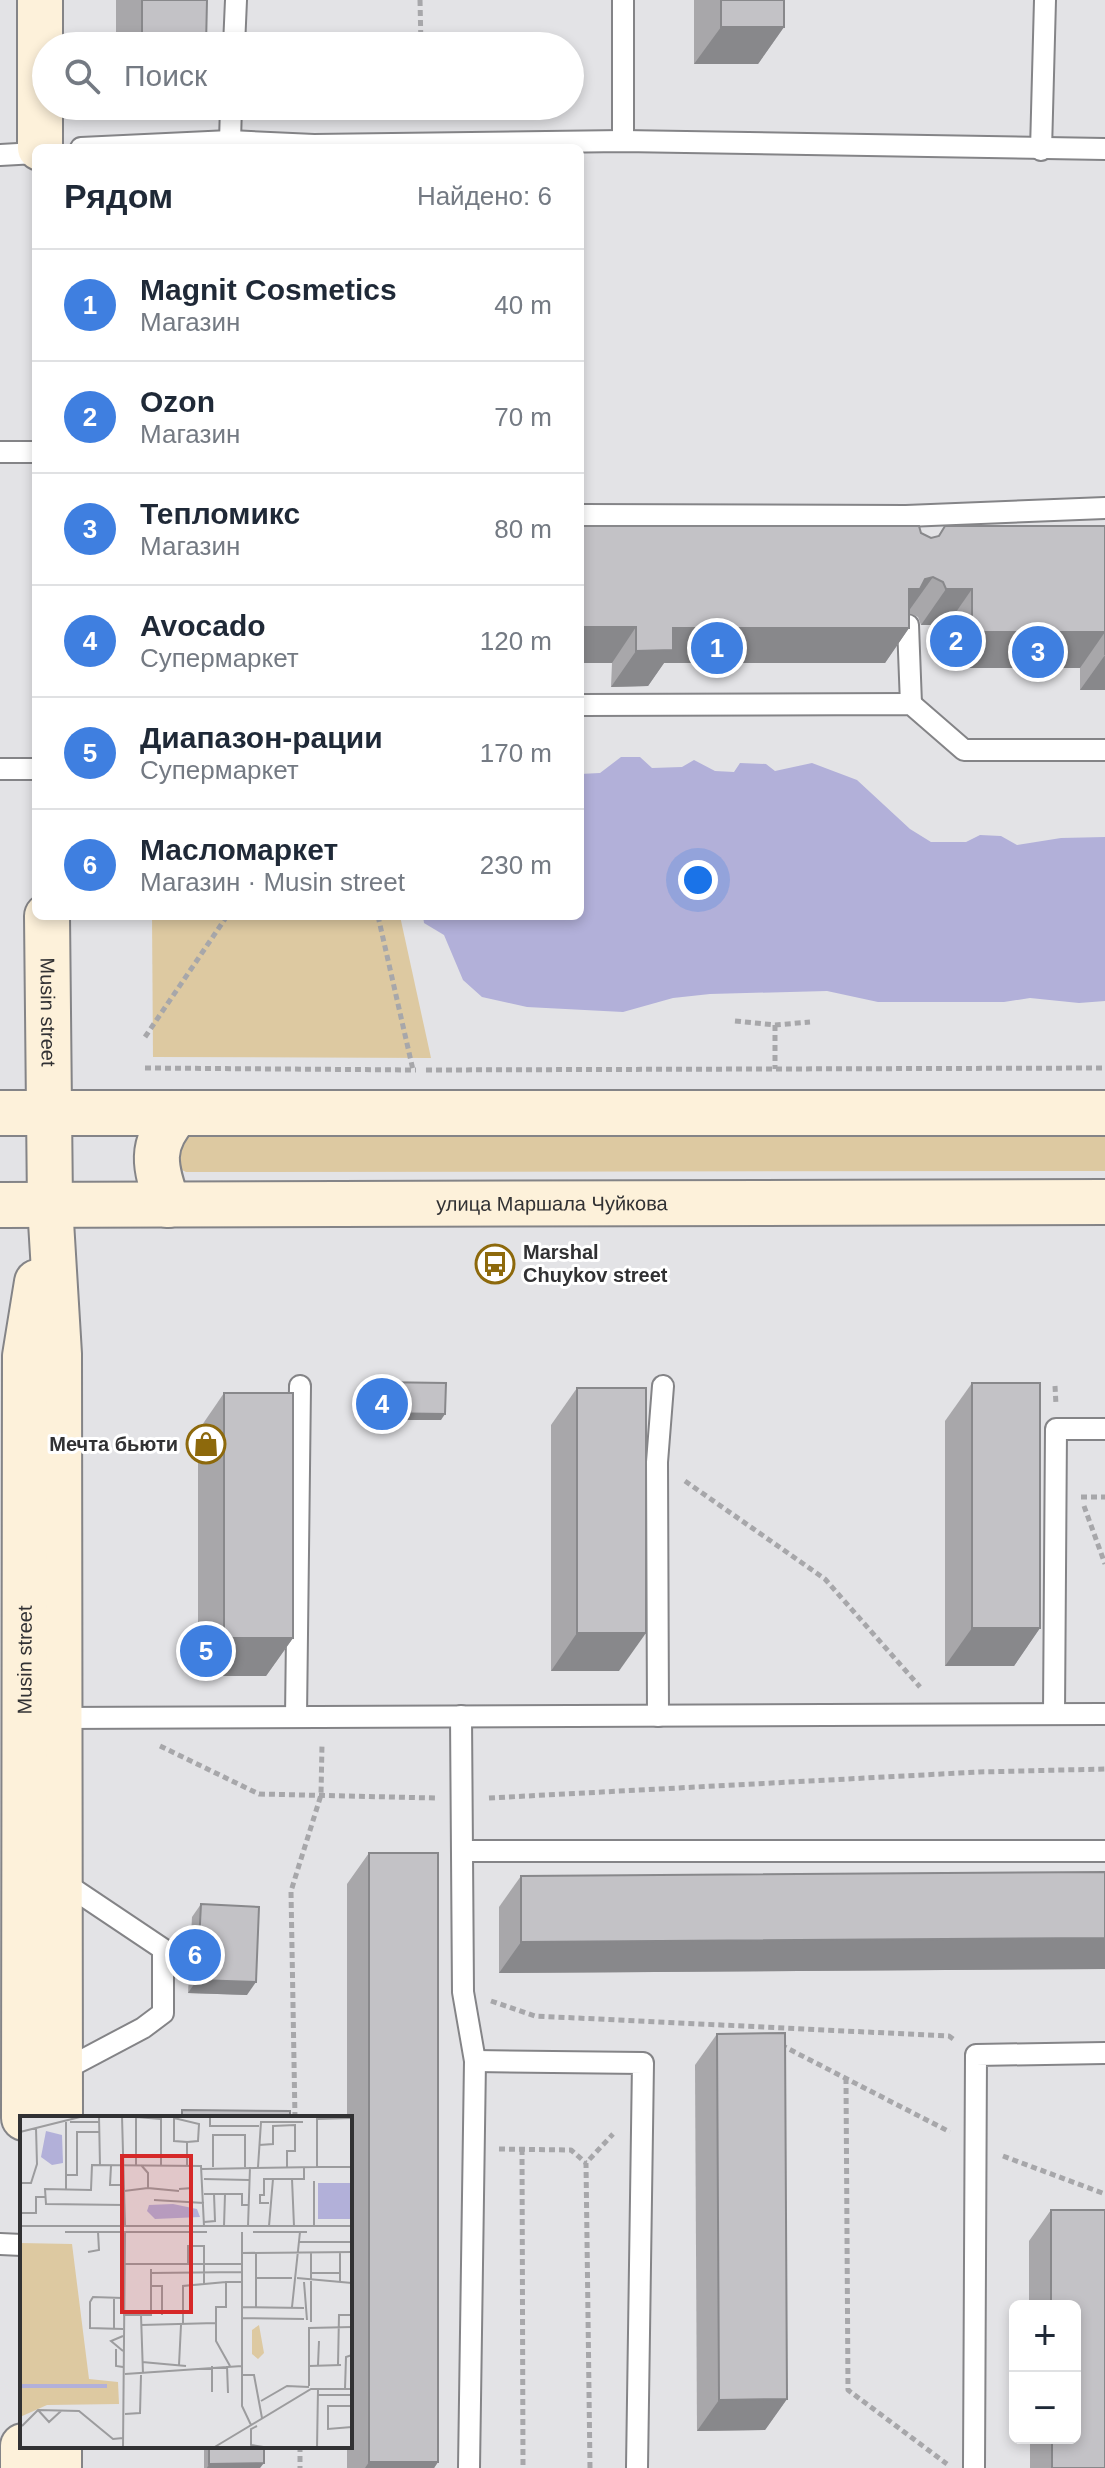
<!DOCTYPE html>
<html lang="ru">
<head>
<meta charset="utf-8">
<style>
	body { margin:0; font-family:Helvetica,sans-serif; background:#f2f2f3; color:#1f2937 }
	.controls { position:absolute; right:24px; bottom:24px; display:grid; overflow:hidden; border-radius:12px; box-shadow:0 4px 12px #0003 }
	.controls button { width:72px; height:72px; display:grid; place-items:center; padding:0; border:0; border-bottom:2px solid #e0e1e3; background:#fff; color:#1f2937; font:40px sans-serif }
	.you { position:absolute; left:698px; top:880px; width:28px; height:28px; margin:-20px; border:6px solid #fff; border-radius:50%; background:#1a73e8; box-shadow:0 0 0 12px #1a73e833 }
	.badge { display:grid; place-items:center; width:52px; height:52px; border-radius:50%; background:#8d690c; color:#fff; font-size:26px; font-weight:700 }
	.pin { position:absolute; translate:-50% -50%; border:4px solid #fff; box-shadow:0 2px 8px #0006 }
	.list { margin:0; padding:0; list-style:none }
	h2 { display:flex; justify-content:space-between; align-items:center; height:104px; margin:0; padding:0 32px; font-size:34px }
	h2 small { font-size:26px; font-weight:400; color:#747a83 }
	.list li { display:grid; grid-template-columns:52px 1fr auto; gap:24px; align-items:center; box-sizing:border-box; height:112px; padding:0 32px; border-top:2px solid #e0e1e3 }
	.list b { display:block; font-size:30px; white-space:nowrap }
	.list p { margin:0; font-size:26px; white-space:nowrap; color:#747a83 }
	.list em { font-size:26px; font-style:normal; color:#747a83 }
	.icon { flex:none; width:44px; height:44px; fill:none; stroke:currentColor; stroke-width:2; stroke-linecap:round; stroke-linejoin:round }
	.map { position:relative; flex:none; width:1105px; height:2468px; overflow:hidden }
	.search { position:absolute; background:#fff; box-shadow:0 4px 12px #0003; left:32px; top:32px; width:552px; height:88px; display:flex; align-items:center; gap:20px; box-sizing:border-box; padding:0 28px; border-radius:44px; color:#747a83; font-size:30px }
	.panel { position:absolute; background:#fff; box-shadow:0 4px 12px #0003; left:32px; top:144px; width:552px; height:776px; border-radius:12px }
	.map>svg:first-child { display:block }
	.green { fill:#ddc9a1 }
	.water { fill:#b2b0d9 }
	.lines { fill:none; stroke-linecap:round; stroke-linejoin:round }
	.lane-casing { stroke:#848487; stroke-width:24 }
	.secondary-casing { stroke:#848487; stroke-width:48 }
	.path { stroke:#a7a7aa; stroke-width:5; stroke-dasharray:6 4; stroke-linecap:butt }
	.lane { stroke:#fff; stroke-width:20 }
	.secondary { stroke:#fdf1da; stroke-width:44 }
	.wall { fill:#a8a7aa }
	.shaded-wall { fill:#88888b }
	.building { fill:#c3c2c6; stroke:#88888b; stroke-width:2 }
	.labels { text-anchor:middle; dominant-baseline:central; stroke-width:6; stroke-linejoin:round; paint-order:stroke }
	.street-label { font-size:20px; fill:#313133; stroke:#fff }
	.poi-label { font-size:20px; font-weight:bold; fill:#313133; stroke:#fff; text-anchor:start }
	.inset-river { fill:none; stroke:#b2b0d9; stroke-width:4 }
	.inset-road { fill:none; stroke:#9c9c9e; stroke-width:2 }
	.view { fill:#d62828; fill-opacity:0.15; stroke:#d62828; stroke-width:4 }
	.inset-edge { fill:none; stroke:#313133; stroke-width:4 }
</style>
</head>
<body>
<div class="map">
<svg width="1105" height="2468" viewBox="0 0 1105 2468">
	<rect width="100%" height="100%" fill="#e3e3e6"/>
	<g class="green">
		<polygon points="152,916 400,916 431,1058 153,1057"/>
		<polygon points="1105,1135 1105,1171 186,1172 178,1168 176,1143 187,1137"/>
	</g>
	<polygon class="water" points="621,757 640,757 652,768 682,767 694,760 715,771 734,772 740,763 766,764 775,771 812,763 857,780 910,829 931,842 966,842 980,835 1001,836 1017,845 1061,838 1105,837 1105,1001 1079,1003 1030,998 1004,1002 878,1002 827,991 710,994 673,998 623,1012 527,1007 482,997 463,980 444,935 424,923 423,916 580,916 580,774 600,773"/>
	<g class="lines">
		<defs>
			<g id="lane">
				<polyline points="234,46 236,0"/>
				<polyline points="230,141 231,106"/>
				<polyline points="623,141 623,0"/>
				<polyline points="81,148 230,141 314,145 623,141 1105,149"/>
				<polyline points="1041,150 1045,0"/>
				<polyline points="0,155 36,153"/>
				<polyline points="0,452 36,452"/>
				<polyline points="580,515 906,516 907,554"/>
				<polyline points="906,516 1105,508"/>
				<polyline points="908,625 911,704"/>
				<polyline points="580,705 911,704 964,750 1105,750"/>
				<polyline points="0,769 36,769"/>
				<polyline points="1054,1714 1056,1429 1105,1429"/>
				<polyline points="461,1716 463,1992 475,2061 469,2468"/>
				<polyline points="658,1716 657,1462 663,1386"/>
				<polyline points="296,1717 300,1386"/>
				<polyline points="56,1718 1105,1714"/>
				<polyline points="464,1851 1105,1851"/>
				<polyline points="475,2061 643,2063 637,2468"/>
				<polyline points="60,2072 143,2028 163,2013 163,1949 60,1880"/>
				<polyline points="0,2244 22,2245"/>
				<polyline points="974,2468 976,2055 1105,2053"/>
			</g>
			<g id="secondary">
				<polyline points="40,0 40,148"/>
				<path id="s1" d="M47,916l3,289 9,149 1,764"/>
				<polyline points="0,1113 1105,1113"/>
				<path id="s2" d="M0,1205l1105,-3"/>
				<path d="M168,1205c-13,-38 -20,-60 10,-92"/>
				<path id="s3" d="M24,2118l1,-762 12,-74"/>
				<polyline points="23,2468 23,2446"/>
				<polyline points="59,2468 59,2446"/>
			</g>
		</defs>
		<use href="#lane" class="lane-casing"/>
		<use href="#secondary" class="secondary-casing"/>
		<g class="path">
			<polyline points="420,0 421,46"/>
			<polyline points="421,106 421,119"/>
			<polyline points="378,916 413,1070"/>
			<polyline points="735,1021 775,1025 810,1022"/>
			<polyline points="775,1025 775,1069"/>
			<polyline points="145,1037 227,916"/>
			<polyline points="145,1068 416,1070"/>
			<polyline points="426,1070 1105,1068"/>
			<polyline points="1055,1386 1056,1405"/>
			<polyline points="685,1481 825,1579 920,1687"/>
			<polyline points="1081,1497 1105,1497"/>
			<polyline points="1084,1506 1105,1564"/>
			<polyline points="160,1746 259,1794 435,1798"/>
			<polyline points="489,1798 979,1772 1105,1769"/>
			<polyline points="491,2001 535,2016 949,2036 956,2041"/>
			<polyline points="781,2045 950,2132"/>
			<polyline points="846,2078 848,2390 947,2464"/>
			<polyline points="295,2118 291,1891 321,1795 322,1744"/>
			<polyline points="499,2149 571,2150 586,2163"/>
			<polyline points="522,2149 523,2468"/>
			<polyline points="1003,2156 1105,2194"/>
			<polyline points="300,2446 300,2468"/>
			<polyline points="590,2468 586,2163 613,2134"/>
		</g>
		<use href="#lane" class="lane"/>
		<use href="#secondary" class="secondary"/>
	</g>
	<g class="wall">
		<polygon points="116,0 207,0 206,46 116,46"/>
		<polygon points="694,0 784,0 784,27 758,64 694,64"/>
		<polygon points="116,106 186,106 180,114 116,114"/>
		<polygon points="580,526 921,533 931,538 937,537 945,526 1105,526 1105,690 1080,690 1080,668 947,668 947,625 921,625 918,617 909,613 909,628 885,663 664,663 648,686 611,687 612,663 580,663"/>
		<polygon points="375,1382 441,1420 370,1420 370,1388"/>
		<polygon points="972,1383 1040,1628 1014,1666 945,1666 945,1421"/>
		<polygon points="577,1388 619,1671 551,1671 551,1425"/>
		<polygon points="224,1393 293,1638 266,1676 198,1676 198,1431"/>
		<polygon points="369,1853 438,2462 434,2468 347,2468 347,2446 350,2446 350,2118 347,2118 347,1884"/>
		<polygon points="1105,1872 1105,1969 499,1973 499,1907 521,1876"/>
		<polygon points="201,1904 247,1995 188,1993 192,1917"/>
		<polygon points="717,2034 787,2399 765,2430 697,2431 695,2065"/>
		<polygon points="1051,2210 1105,2210 1105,2468 1030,2468 1030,2438 1075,2438 1075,2306 1029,2306 1029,2241"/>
		<polygon points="204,2446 264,2446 260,2468 204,2468"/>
	</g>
	<g class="shaded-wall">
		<polygon points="721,27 784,27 758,64 694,64"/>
		<polygon points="121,106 186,106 180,114 116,114"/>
		<polygon points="933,577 908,612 909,589 925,579"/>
		<polygon points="946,589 972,589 947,625 921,625"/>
		<polygon points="580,627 636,627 612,663 580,663"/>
		<polygon points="673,628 909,628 885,663 664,663 648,686 611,687 636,651"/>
		<polygon points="972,632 1105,632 1080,668 947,668"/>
		<polygon points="1105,655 1105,690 1080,690"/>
		<polygon points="374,1413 445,1414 441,1420 370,1420"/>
		<polygon points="972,1628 1040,1628 1014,1666 945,1666"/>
		<polygon points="577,1633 646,1633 619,1671 551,1671"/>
		<polygon points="224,1638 293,1638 266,1676 198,1676"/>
		<polygon points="1105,1938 1105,1969 499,1973 521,1942"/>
		<polygon points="197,1980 256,1982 247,1995 188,1993"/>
		<polygon points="787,2399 765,2430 697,2431 719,2400"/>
		<polygon points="369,2462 438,2462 434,2468 365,2468"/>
		<polygon points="264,2463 260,2468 207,2468 209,2464"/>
	</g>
	<g class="building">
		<polygon points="142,0 207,0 206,46 142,46"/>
		<rect x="721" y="0" width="63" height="27"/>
		<polygon points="580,526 919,526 921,533 931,538 939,536 945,526 1105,526 1105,655 1105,632 972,632 972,589 946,589 943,582 933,577 925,579 920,589 909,589 909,628 673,628 673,650 636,651 636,627 580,627"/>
		<polygon points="375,1382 446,1383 445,1414 374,1413"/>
		<rect x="972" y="1383" width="68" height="245"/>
		<rect x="577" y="1388" width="69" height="245"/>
		<rect x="224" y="1393" width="69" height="245"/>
		<rect x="369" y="1853" width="69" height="609"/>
		<polygon points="1105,1872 1105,1938 521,1942 521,1876"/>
		<polygon points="201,1904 259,1907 256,1982 197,1980"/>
		<polygon points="785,2033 787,2399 719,2400 717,2034"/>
		<polygon points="182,2110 290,2111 290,2118 182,2118"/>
		<polygon points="1051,2210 1105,2210 1105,2468 1052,2468 1052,2438 1075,2438 1075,2306 1051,2306"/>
		<polygon points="209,2446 264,2446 264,2463 209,2464"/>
	</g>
	<defs>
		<symbol id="bus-ring" viewBox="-11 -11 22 22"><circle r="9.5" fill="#fff" stroke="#8d690c" stroke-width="1.5"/><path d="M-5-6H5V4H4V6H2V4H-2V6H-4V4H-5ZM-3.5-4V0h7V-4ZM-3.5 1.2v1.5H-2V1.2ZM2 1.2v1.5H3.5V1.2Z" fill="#8d690c"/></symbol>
		<symbol id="shop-ring" viewBox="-11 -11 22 22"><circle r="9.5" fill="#fff" stroke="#8d690c" stroke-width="1.5"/><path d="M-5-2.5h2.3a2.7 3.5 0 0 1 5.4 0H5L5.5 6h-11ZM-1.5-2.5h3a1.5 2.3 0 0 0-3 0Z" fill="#8d690c"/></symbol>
	</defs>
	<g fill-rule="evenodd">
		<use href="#bus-ring" x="473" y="1242" width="44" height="44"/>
		<use href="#shop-ring" x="184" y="1422" width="44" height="44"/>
	</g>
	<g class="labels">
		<g class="street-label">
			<text stroke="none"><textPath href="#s1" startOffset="96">Musin street</textPath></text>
			<text stroke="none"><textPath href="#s2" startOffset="552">улица Маршала Чуйкова</textPath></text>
			<text stroke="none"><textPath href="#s3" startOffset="458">Musin street</textPath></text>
		</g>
		<g class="poi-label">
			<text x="523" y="1252">Marshal<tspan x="523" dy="23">Chuykov street</tspan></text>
			<text x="178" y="1444" text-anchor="end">Мечта бьюти</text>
		</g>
	</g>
	<g transform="translate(20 2116)">
		<rect width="332" height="332" fill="#e3e3e6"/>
		<path d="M0,127l52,1 17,135 29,3 1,22 -72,1 -27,12zM239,209l5,28 -6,6 -6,-5v-24z" fill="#ddc9a1"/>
		<path d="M26,15l16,4 1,28 -11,2 -11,-8zM298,67h34v36h-34zM153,88l24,5 3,8 -45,2 -8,-8 2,-6z" fill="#b2b0d9"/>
		<path class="inset-river" d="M0,270h87"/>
		<path class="inset-road" d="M79,0l1,50M102,0l3,110M190,0v10h49M332,2l-35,1v48h35M46,4v70M50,6h29M0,16l64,-16M239,29l14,-1v-18l22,-1v26h-8v17M116,49v-48l25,2v46M121,49l7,8v15l31,3M167,49v-23l-13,-1v-23l25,6 -1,17 -11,1M91,50l-1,19h14M193,51v-32h32v32M238,51l3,-45h42M182,53l115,-2M46,59h11v-43h22M184,63l45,1M294,65v45M0,67h11l6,-19 -1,-36M159,73l13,-1v-23M104,75l24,-3M184,78h38v11h6M134,84l50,3M249,87h-9v-8h4v-16h9M104,89l-78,-1 -1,-15 46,1 1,-25 109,1 3,60M0,97h16v-16h9M184,106l11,-1 -1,-27M0,110h332M204,110l1,-32M228,110l2,-59M249,110l4,-47h19M274,110l-2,-47h12v-11M45,116h142M222,116v174l9,19M233,116h54M279,126h53M68,136l11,-2 -1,-18M291,136v70M320,136v31M222,137l110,-1M236,137v54M103,148h119M168,148v-18h16v39M131,157l91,-1M291,157h29M237,162h35M277,162l55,5M284,166l3,38M132,170h10v29M222,191l62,1M272,191l8,-75M103,199h18l2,59M121,199h10v-46M222,202l62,1M121,209l75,-2M163,209v-39l43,-4M94,213v-32M103,213l-33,-1v-26l3,-5 30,1M96,233v17l7,1M103,235l-12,-10 12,-5M122,246l44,4M159,249l2,-40M298,249l1,-24M318,249l1,-50h13M192,250v26M207,250l1,27M210,250l-14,-25v-34h10v-25h16M289,250l32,-1M105,258l117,-8M222,259h12l8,43M289,270v-58l43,-1M325,273l1,-32 6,-2M298,279h34M241,285l26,-15 22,1M332,290h-24v23l24,-2M18,294l11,12 12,-11M105,298l15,-1 1,-38M2,310l16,-16 41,1 34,28 10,-1M237,310l-6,3v16l19,3M103,332l2,-216M193,332l98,-59h41M297,332l1,-59"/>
		<path class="view" d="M102,40h69v156h-69z"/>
		<rect width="332" height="332" class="inset-edge"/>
	</g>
</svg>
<div class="controls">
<button>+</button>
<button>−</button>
</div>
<div class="you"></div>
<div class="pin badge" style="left:717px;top:648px;background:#3f7fe0">1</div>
<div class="pin badge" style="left:956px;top:641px;background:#3f7fe0">2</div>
<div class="pin badge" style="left:1038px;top:652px;background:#3f7fe0">3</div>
<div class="pin badge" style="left:382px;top:1404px;background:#3f7fe0">4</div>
<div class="pin badge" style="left:206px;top:1651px;background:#3f7fe0">5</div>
<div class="pin badge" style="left:195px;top:1955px;background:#3f7fe0">6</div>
<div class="search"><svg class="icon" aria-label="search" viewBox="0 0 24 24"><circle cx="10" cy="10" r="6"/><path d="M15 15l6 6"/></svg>Поиск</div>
<section class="panel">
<h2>Рядом<small>Найдено: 6</small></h2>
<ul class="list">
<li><span class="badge" style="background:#3f7fe0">1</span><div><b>Magnit Cosmetics</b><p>Магазин</p></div><em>40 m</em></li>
<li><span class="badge" style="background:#3f7fe0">2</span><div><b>Ozon</b><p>Магазин</p></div><em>70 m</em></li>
<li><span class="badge" style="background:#3f7fe0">3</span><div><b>Тепломикс</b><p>Магазин</p></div><em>80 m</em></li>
<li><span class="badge" style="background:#3f7fe0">4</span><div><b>Avocado</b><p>Супермаркет</p></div><em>120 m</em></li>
<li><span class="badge" style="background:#3f7fe0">5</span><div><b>Диапазон-рации</b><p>Супермаркет</p></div><em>170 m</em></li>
<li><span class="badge" style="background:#3f7fe0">6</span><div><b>Масломаркет</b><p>Магазин · Musin street</p></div><em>230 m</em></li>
</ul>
</section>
</div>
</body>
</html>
